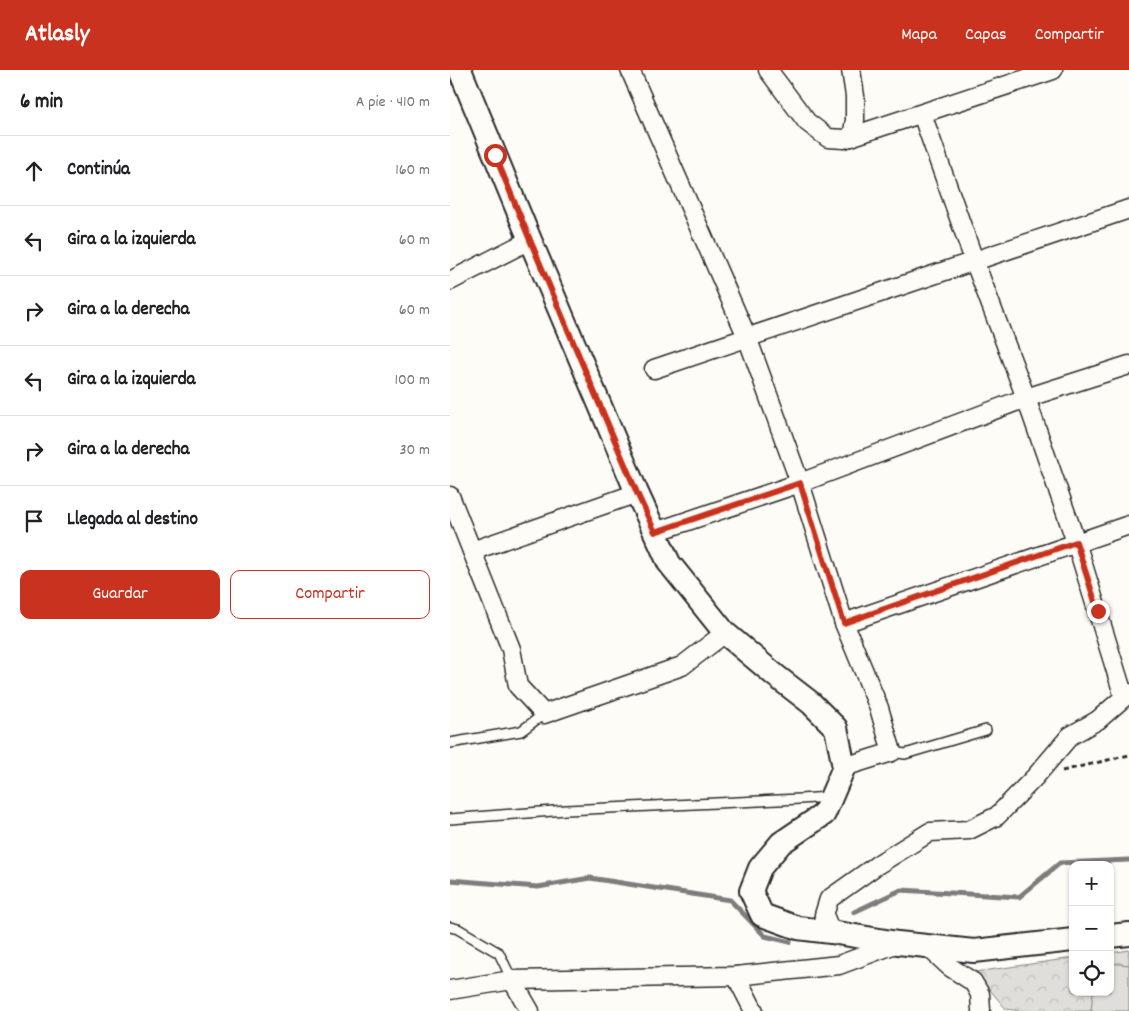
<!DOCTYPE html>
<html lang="es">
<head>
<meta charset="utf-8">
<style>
	body { margin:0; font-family:Dekko,sans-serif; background:#f2f2f2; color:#202124 }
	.controls { position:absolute; right:15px; bottom:15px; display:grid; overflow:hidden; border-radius:10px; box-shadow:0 1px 4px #0004 }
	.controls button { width:45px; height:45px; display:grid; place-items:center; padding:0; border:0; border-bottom:1px solid #e0e0e0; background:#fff; color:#202124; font:25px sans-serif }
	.stop { position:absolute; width:15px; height:15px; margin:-11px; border:4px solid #c8321e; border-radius:50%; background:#fff }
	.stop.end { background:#c8321e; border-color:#fff; box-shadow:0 1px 5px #0008 }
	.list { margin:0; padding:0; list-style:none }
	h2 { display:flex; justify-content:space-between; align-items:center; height:65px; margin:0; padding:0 20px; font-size:21px }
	h2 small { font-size:16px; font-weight:400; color:#757577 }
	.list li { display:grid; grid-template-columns:32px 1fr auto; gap:15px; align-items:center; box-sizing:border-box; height:70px; padding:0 20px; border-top:1px solid #e0e0e0 }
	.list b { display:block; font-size:19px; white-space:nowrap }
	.list em { font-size:16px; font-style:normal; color:#757577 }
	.actions { display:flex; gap:10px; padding:15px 20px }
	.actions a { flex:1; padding:11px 0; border:1px solid #c8321e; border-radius:10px; text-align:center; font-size:18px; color:#c8321e }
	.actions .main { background:#c8321e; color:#fff }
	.icon { flex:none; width:28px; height:28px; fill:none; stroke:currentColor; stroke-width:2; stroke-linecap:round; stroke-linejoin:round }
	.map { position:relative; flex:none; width:679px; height:941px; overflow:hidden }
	header { display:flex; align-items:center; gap:30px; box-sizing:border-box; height:70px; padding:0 25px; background:#c8321e; color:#fff }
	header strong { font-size:24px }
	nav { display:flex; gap:28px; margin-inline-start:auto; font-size:18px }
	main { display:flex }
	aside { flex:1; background:#fff }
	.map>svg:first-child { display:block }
	.park { fill:url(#park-crowns); stroke:#858482 }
	.pitch { fill:#dfdeda; stroke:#858482 }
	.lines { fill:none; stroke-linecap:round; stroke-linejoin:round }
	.stream { stroke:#7e7d7b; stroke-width:5 }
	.service-casing { stroke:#2b2b2b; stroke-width:12 }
	.minor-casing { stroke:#2b2b2b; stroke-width:21 }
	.tertiary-casing { stroke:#2b2b2b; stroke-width:26 }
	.path { stroke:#2b2b2b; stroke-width:3; stroke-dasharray:5 4; stroke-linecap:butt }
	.service { stroke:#fdfcf7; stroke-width:9 }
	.minor { stroke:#fdfcf7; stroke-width:18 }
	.tertiary { stroke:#fdfcf7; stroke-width:22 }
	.route { stroke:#c8321e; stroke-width:6 }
</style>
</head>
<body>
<header>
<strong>Atlasly</strong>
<nav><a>Mapa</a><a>Capas</a><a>Compartir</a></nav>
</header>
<main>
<aside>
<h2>6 min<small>A pie · 410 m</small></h2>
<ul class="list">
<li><svg class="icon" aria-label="ahead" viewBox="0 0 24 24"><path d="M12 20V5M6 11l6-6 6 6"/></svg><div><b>Continúa</b></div><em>160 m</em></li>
<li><svg class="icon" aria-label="left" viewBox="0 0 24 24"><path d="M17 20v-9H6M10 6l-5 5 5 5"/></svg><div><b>Gira a la izquierda</b></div><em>60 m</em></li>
<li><svg class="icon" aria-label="right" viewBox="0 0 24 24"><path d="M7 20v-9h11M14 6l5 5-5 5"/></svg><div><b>Gira a la derecha</b></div><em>60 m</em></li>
<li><svg class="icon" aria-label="left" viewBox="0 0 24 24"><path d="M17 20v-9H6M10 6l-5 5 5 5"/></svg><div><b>Gira a la izquierda</b></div><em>100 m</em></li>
<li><svg class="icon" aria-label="right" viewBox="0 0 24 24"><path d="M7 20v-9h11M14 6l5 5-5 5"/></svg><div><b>Gira a la derecha</b></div><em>30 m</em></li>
<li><svg class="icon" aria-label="arrive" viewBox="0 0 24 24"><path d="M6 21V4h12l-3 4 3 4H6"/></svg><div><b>Llegada al destino</b></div></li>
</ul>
<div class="actions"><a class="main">Guardar</a><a>Compartir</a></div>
</aside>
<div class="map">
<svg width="679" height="941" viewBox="0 0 679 941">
	<defs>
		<pattern id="park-crowns" width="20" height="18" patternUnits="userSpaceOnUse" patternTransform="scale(1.25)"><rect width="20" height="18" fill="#dfdeda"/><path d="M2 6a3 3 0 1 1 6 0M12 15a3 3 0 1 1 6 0" fill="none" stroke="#c0bfbb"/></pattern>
	</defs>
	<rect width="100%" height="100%" fill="#fdfcf7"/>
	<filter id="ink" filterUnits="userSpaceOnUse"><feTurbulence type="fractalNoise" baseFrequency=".02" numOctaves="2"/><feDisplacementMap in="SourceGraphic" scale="10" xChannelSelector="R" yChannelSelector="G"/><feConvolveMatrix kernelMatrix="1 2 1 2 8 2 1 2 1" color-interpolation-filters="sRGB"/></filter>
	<g filter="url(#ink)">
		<polygon class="park" points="679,880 679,941 570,941 556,939 525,902 623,888 623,922 660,922 660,883"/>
		<polygon class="pitch" points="660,893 679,895 679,941 641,941 643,922 660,922"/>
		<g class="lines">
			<g class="stream">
				<polyline points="0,810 88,817 140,808 280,830 315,866 340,872"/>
				<polyline points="404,842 451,820 569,827 610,793 679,790"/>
			</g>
			<defs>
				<g id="service">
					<polyline points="0,673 71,661 94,644"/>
					<polyline points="442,682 455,684 536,660"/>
					<polyline points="0,749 116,740 350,729 379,727"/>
					<polyline points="0,857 8,859 49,883 62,910"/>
				</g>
				<g id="minor">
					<polyline points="180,0 297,267 350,413 394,553 429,638 442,682 394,697"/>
					<polyline points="318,0 357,52 378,68 394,69 603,0"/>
					<polyline points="401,0 405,26 405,50 402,67"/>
					<polyline points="472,44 524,190 576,328 626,472 674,627"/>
					<polyline points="0,211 80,170"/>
					<polyline points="204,299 679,139"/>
					<polyline points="0,426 61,579 68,616 94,644 232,596 275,563"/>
					<polyline points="205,462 350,413 576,328 679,295"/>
					<polyline points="22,481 187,423"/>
					<polyline points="394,553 679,455"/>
					<polyline points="381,862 374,845 379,829 427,795 480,762 519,760 547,746 585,707 620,666 648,650 679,623"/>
					<polyline points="477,876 500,897 523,912 530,924 531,941"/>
					<polyline points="286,906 304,941"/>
					<polyline points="62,910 80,941"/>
					<polyline points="0,920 62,910 286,906 389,895 448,873"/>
				</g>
				<g id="tertiary">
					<polyline points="10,0 80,170 187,423 219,493 275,563 326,606 361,633 386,658 394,697 374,744 331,773 310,798 301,821 312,845 348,858 381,862 448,873 524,881 623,870"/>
					<polyline points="660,866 679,864"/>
				</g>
			</defs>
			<use href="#service" class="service-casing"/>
			<use href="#minor" class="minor-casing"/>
			<use href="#tertiary" class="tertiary-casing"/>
			<polyline class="path" points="612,701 679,685"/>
			<use href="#service" class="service"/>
			<use href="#minor" class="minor"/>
			<use href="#tertiary" class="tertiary"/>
		</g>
	</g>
	<g class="lines" filter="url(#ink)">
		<polyline class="route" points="45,85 80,170 187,423 205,462 350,413 394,553 626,472 648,541"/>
	</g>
</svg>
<div class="controls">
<button>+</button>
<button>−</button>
<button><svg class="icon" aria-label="locate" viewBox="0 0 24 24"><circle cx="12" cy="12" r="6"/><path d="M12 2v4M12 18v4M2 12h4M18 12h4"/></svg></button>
</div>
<div class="stop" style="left:45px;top:85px"></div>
<div class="stop end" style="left:648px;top:541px"></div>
</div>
</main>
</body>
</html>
